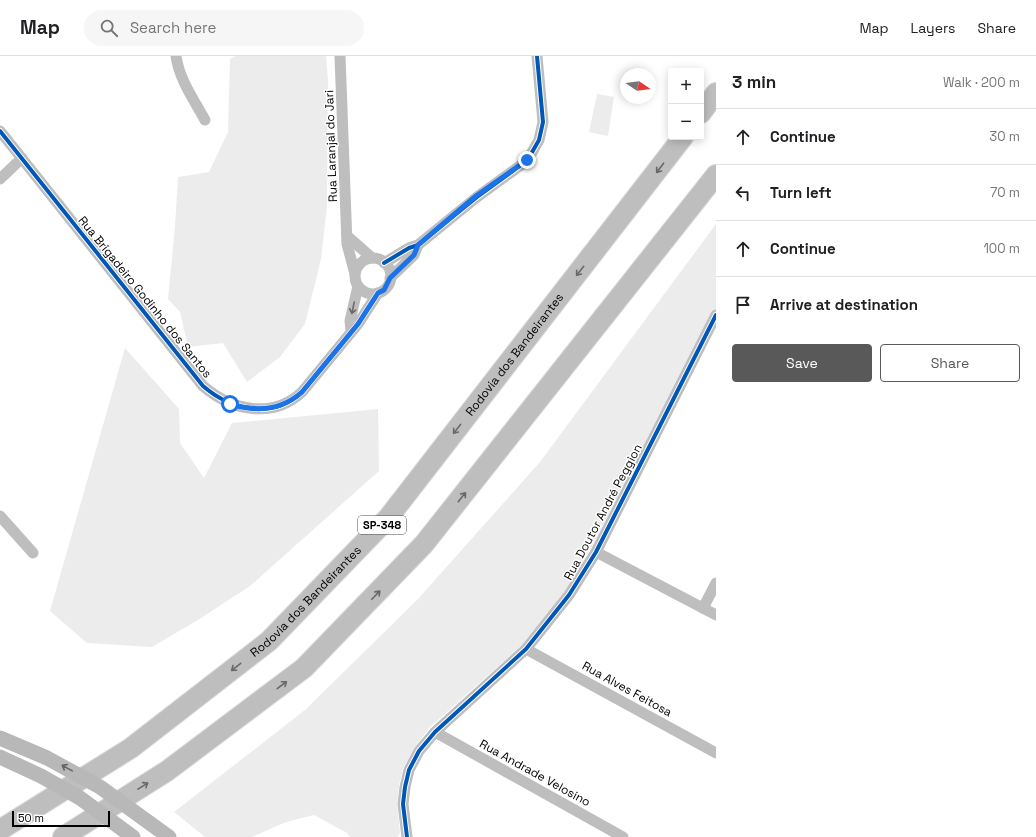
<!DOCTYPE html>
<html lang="en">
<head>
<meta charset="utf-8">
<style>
	body { margin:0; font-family:"Space Grotesk",sans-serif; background:#f6f6f6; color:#202124 }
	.controls { position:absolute; right:12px; top:12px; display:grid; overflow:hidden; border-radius:4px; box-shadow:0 2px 10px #0003 }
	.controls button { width:36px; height:36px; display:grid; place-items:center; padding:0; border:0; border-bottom:1px solid #e0e0e0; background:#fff; color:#202124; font:20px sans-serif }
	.compass { position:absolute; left:620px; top:12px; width:36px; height:36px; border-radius:50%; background:#fff; box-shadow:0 2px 10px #0003; rotate:103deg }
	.scale { position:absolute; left:12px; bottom:10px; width:98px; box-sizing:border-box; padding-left:4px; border:2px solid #000; border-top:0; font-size:11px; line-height:14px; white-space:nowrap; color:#000; -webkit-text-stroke:3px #fff; paint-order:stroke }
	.stop { position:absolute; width:12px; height:12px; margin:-9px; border:3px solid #1a73e8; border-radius:50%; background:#fff }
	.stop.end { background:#1a73e8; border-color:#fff; box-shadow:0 1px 4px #0008 }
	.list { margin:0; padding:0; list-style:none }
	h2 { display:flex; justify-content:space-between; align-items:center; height:52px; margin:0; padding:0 16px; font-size:17px }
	h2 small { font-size:13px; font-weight:400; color:#757577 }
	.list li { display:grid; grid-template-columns:26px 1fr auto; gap:12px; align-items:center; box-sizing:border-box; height:56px; padding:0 16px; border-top:1px solid #e0e0e0 }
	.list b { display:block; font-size:15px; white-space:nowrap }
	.list em { font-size:13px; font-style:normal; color:#757577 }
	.actions { display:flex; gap:8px; padding:12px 16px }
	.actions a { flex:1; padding:9px 0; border:1px solid #595959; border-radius:4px; text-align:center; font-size:14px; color:#595959 }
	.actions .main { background:#595959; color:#fff }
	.icon { flex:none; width:22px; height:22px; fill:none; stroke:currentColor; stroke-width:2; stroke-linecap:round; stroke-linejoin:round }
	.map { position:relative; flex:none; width:716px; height:781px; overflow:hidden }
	header { display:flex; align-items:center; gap:24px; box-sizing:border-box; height:56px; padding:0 20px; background:#fff; border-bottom:1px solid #e0e0e0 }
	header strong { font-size:19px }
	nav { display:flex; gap:22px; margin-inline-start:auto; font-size:14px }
	.search { width:280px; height:36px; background:#f6f6f6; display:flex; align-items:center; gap:10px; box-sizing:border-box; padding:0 14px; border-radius:22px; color:#757577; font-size:15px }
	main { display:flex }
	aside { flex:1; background:#fff }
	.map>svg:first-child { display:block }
	.green { fill:#ececec }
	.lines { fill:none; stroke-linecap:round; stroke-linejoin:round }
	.highway-casing { stroke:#dbdbdb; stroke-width:22 }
	.street { stroke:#bebebe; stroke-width:11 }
	.highway { stroke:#bebebe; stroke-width:20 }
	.secondary-bridge { stroke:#b8b8b8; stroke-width:15 }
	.cycleway-casing { stroke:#fff; stroke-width:6 }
	.cycleway { stroke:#0057b8; stroke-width:4 }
	.oneway { stroke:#686868 }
	.oneway2 { stroke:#656565 }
	.route { stroke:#1a73e8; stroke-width:5 }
	.labels { text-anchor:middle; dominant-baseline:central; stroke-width:3; stroke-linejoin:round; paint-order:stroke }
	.shield { fill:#fff; stroke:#4c4c4c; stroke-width:1 }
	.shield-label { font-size:11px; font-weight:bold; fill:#000 }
	.street-label { font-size:12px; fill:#000; stroke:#fff }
</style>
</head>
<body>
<header>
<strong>Map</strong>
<div class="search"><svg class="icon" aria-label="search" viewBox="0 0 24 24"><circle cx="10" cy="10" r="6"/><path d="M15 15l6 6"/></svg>Search here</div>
<nav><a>Map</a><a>Layers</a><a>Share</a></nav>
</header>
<main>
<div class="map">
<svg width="716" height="781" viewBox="0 0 716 781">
	<rect width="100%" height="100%" fill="#fff"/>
	<g class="green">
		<polygon points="235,0 326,0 328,24 327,150 321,203 305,268 280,301 247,326 223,287 188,291 180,256 168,243 175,170 178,121 209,116 228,76 230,3"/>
		<polygon points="597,38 614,41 608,80 589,76"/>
		<polygon points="716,168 716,253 710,266 592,490 565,536 522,589 430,671 414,692 403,712 399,729 397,748 400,777 398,781 350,781 347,777 314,759 286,766 252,781 205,781 174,756 305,654 418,543 540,406"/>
		<polygon points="125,292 179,353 180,387 204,422 232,367 378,353 379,415 250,530 198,564 152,591 87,587 50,555"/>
	</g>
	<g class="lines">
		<defs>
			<g id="highway">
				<polyline points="701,57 716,37"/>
				<path id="s1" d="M0,774l131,-82 138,-107 119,-123 295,-381"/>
				<polyline points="63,781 167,715 304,612 424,488 716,119"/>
			</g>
		</defs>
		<use href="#highway" class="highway-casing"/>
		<g class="street">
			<path d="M176,0c3,23 18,44 29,64"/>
			<polyline points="340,0 347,188 355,218"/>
			<path d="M0,75l203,255c29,25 70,33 99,6l56,-68 20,-31"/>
			<polyline points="0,123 22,102"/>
			<polyline points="347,180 372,202"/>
			<circle cx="373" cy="220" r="18"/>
			<polyline points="384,207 409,192 418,189 477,141 521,109 531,98 539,84 543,66 537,0"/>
			<polyline points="390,222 414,199 418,189"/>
			<polyline points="351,274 350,265 358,230"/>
			<polyline points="0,460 33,497"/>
			<polyline points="596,496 716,559"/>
			<polyline points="703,552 716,527"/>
			<polyline points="526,593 716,697"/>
			<polyline points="435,676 623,781"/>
			<polyline points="407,781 403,748 405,731 409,714 419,695 435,676 526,593 569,539 596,496 716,259"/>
		</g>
		<use href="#highway" class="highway"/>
		<g class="secondary-bridge">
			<polyline points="0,682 47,702 100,731 169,781"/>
			<polyline points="0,701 41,720 80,742 133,781"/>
		</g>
		<defs>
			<g id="cycleway">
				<path d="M0,75l203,255c29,25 70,33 99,6l56,-68 20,-31"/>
				<polyline points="384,207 409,192 418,189 477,141 521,109 531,98 539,84 543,66 537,0"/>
				<polyline points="407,781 403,748 405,731 409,714 419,695 435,676 526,593 569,539 596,496 716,259"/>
			</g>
		</defs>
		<use href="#cycleway" class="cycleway-casing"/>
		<use href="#cycleway" class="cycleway"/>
	</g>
	<defs><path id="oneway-shaft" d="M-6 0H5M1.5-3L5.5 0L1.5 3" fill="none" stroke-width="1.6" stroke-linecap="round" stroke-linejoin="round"/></defs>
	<g class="oneway">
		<use href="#oneway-shaft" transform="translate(660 112) rotate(127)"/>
		<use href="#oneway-shaft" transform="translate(580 215) rotate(128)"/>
		<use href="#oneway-shaft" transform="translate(353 252) rotate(102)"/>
		<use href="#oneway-shaft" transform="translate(457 373) rotate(128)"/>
		<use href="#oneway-shaft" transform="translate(462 441) rotate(-51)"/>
		<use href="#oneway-shaft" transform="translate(376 539) rotate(-46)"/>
		<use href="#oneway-shaft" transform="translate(236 611) rotate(142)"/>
		<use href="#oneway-shaft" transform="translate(282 629) rotate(-37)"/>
		<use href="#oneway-shaft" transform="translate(143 730) rotate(-32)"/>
	</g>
	<use class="oneway2" href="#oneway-shaft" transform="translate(67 712) rotate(-151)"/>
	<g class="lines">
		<path class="route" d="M230,348c26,8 51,7 72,-12l56,-68 20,-31 6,-3 6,-12 24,-23 4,-10 58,-49 51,-36"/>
	</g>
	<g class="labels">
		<rect class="shield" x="358" y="460" width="48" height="18" rx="3"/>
		<g class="shield-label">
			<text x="382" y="469">SP-348</text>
		</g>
		<g class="street-label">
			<text transform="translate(331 90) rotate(-92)">Rua Laranjal do Jari</text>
			<text transform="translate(145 241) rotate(51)">Rua Brigadeiro Godinho dos Santos</text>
			<text stroke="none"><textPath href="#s1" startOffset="707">Rodovia dos Bandeirantes</textPath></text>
			<text transform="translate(603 456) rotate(-62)">Rua Doutor André Peggion</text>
			<text stroke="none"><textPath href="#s1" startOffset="383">Rodovia dos Bandeirantes</textPath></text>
			<text transform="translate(627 633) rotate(29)">Rua Alves Feitosa</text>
			<text transform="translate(535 717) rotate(29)">Rua Andrade Velosino</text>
		</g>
	</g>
</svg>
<div class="controls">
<button>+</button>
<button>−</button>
</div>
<svg class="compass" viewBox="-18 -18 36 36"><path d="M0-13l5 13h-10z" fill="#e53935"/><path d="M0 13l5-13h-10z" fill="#757577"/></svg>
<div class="scale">50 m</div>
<div class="stop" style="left:230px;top:348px"></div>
<div class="stop end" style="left:527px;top:104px"></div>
</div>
<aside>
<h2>3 min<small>Walk · 200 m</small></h2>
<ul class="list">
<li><svg class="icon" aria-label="ahead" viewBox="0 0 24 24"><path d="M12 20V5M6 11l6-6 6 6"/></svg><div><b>Continue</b></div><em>30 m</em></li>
<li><svg class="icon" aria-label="left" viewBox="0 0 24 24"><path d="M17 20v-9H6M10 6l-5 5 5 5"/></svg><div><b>Turn left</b></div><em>70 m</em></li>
<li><svg class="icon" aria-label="ahead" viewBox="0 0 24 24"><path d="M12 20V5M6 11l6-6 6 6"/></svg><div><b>Continue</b></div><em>100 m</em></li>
<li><svg class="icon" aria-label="arrive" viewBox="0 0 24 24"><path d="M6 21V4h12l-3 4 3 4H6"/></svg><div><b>Arrive at destination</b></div></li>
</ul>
<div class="actions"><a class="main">Save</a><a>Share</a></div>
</aside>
</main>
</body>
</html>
